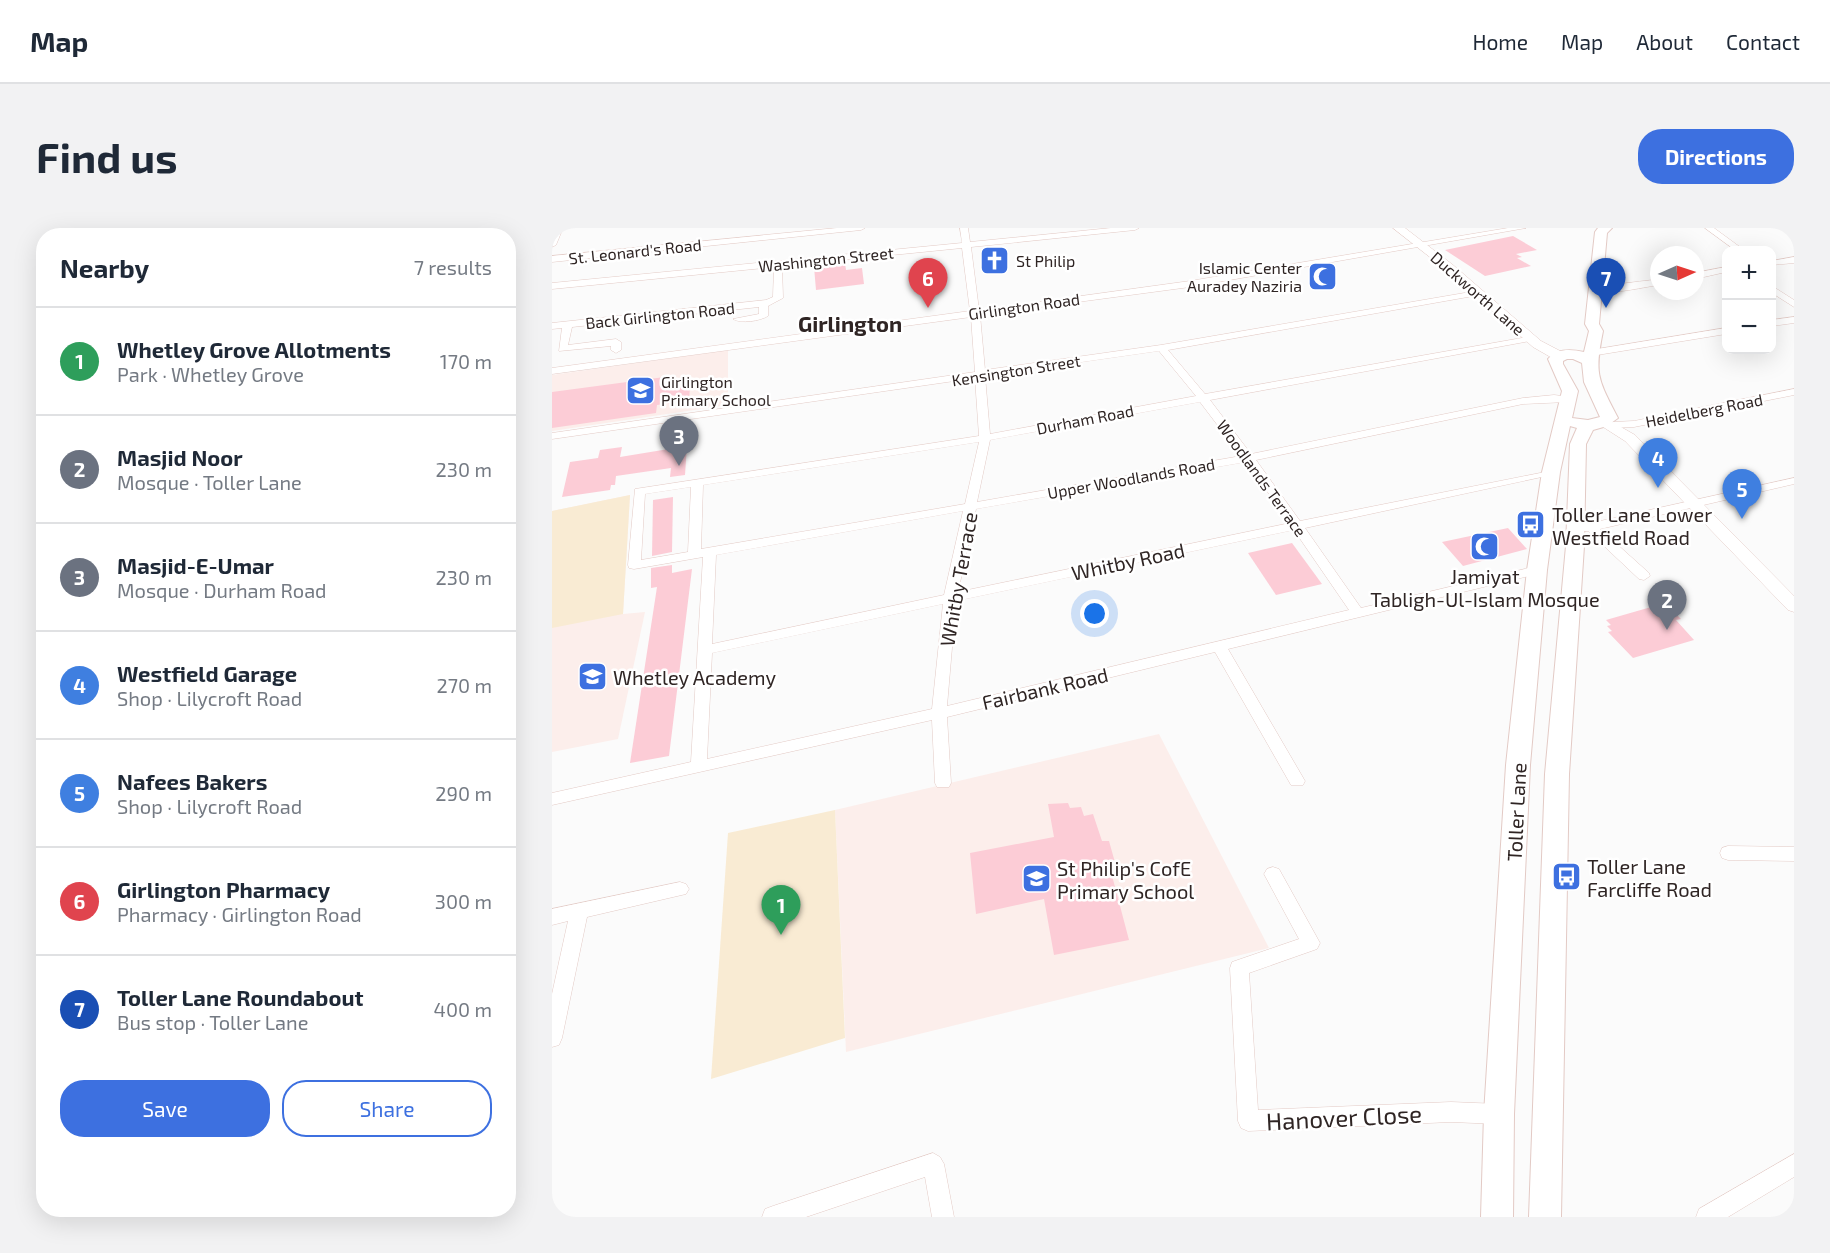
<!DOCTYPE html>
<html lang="en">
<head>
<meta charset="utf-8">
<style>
	body { margin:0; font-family:"Exo 2",sans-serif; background:#f2f2f3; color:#1f2937 }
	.controls { position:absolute; right:18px; top:18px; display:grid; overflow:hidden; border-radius:12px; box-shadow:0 6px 24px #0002 }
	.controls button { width:54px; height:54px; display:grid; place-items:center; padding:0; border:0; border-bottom:2px solid #e0e1e3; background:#fff; color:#1f2937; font:30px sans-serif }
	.compass { position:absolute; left:1098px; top:18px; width:54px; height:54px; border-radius:50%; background:#fff; box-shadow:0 6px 24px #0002; rotate:87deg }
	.you { position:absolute; left:543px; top:386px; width:21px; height:21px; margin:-15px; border:4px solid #fff; border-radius:50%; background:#1a73e8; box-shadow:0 0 0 9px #1a73e833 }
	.badge { display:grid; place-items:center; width:39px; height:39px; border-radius:50%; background:#3d70e0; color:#fff; font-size:20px; font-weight:700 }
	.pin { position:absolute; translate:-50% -50px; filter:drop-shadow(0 2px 3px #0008) }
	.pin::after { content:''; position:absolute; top:32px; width:21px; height:18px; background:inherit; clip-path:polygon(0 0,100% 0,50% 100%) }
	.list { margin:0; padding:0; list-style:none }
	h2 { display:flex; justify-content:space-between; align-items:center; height:78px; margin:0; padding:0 24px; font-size:26px }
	h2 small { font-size:20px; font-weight:400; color:#747a83 }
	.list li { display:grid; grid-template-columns:39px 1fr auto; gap:18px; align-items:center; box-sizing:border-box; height:108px; padding:0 24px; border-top:2px solid #e0e1e3 }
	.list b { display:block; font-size:22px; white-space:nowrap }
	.list p { margin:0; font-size:20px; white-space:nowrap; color:#747a83 }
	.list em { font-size:20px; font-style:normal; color:#747a83 }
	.actions { display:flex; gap:12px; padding:18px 24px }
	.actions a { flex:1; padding:14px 0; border:2px solid #3d70e0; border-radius:24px; text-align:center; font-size:21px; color:#3d70e0 }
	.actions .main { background:#3d70e0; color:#fff }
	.map { position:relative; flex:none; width:1242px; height:989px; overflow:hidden; border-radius:24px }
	header { display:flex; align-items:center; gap:36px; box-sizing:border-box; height:84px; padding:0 30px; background:#fff; border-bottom:2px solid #e0e1e3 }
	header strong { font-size:28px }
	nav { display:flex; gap:33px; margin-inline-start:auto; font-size:21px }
	.intro { display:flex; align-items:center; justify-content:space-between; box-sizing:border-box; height:144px; padding:0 36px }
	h1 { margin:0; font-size:42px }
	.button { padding:15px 27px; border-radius:24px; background:#3d70e0; color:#fff; font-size:21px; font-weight:700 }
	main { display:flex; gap:36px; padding:0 36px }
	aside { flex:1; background:#fff; border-radius:24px; box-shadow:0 6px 24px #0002 }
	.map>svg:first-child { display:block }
	.built { fill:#fceeeb }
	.green { fill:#f9ebd3 }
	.building { fill:#fcccd6 }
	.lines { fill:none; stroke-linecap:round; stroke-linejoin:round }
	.minor-casing { stroke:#e3cac5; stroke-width:1 }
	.tertiary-casing { stroke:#e3cac5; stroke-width:1 }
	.secondary-casing { stroke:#e3cac5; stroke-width:2 }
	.minor { fill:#fff; fill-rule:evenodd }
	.tertiary { fill:#fff; fill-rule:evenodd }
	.secondary { fill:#fff; fill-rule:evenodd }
	.labels { text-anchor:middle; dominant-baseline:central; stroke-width:5; stroke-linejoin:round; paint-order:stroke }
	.far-street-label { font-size:16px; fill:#2f2524; stroke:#fff }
	.far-poi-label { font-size:16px; fill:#2f2524; stroke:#fff; text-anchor:start }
	.poi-label { font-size:20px; fill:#2f2524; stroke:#fff; text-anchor:start }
	.street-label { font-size:20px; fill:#2f2524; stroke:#fff }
	.far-district-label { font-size:22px; font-weight:bold; fill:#2f2524; stroke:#fff }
	.near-street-label { font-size:24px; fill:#2f2524; stroke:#fff }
</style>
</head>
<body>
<header>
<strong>Map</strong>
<nav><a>Home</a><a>Map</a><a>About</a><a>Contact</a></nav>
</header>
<div class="intro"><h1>Find us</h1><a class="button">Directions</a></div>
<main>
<aside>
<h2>Nearby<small>7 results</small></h2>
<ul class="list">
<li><span class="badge" style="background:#2e9e5b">1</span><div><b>Whetley Grove Allotments</b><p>Park · Whetley Grove</p></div><em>170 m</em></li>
<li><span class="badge" style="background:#6b7280">2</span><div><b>Masjid Noor</b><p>Mosque · Toller Lane</p></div><em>230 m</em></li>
<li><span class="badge" style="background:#6b7280">3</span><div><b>Masjid-E-Umar</b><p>Mosque · Durham Road</p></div><em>230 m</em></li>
<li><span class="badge" style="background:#3f7fe0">4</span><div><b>Westfield Garage</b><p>Shop · Lilycroft Road</p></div><em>270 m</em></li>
<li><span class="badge" style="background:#3f7fe0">5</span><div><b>Nafees Bakers</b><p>Shop · Lilycroft Road</p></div><em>290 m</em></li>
<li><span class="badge" style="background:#e0444e">6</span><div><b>Girlington Pharmacy</b><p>Pharmacy · Girlington Road</p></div><em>300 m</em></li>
<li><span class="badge" style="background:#1a4fb4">7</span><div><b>Toller Lane Roundabout</b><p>Bus stop · Toller Lane</p></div><em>400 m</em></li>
</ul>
<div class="actions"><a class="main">Save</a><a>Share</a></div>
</aside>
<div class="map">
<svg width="1242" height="989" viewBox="0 0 1242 989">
	<rect width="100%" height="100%" fill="#fbfbfb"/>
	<g class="built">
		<polygon points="176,122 176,177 0,203 0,147"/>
		<polygon points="78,267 71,386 93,384 66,511 0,524 0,283"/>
		<polygon points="607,506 717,720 294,824 283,582"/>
	</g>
	<g class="green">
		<polygon points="78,267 71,386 0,400 0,283"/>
		<polygon points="283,582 293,810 159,851 176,605"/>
	</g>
	<g class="building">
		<polygon points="961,8 985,22 964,26 970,29 965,30 979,38 933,48 893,22"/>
		<polygon points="446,20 451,41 436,43 432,22"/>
		<polygon points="293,35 294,42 310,40 312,56 264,62 262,39"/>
		<polygon points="120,148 118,161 138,158 137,173 105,177 104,185 0,200 0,164"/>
		<polygon points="135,218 133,247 118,249 119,240 64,248 63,257 59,257 58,262 10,269 18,234 46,230 48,222 70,219 68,229"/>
		<polygon points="121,269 120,324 100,328 101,272"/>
		<polygon points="956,300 975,321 911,338 890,314"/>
		<polygon points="740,315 770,356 724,367 696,325"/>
		<polygon points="120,337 120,345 140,341 117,528 78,535 105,359 99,360 99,340"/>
		<polygon points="1113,375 1129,391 1124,392 1142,412 1081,430 1056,404 1060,403 1055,398 1059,397 1054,392"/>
		<polygon points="516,575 518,580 529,579 532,588 541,586 550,613 557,613 564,638 558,640 577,712 502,727 492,671 424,686 418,625 502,609 496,576"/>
	</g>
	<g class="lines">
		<defs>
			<g id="minor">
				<polygon points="3,0 11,0 4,17 0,19 0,7"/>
				<polygon points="285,0 313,0 309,2 0,34 0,28"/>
				<path d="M408,0h8l2,14 141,-14h28l-4,2 -164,17 8,63 211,-29 318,-53h18l-336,59 -210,28 5,55 176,-25 321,-55v4l-3,1 -311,55 37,44 328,-58 2,2 -5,3 -320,59 41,54 272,-56 31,-3 17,2 1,2 -5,3 -44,2 -267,56 44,61 255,-51 2,2 -6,3 -246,53 56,80 176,-42 6,4 -6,4 -309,75 77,132 -2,4h-12l-76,-133 -268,65 4,66 -2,4h-12l-2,-4 -3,-63 -380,85v-12l139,-31 12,-205 -69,12 -5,-1 -1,-3 7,-76 344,-53 -4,-58 -423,61v-6l423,-61 -4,-55 -419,57v-6l418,-57 -8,-63 -180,18 1,32 -15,8v10c-8,5 -27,8 -35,3l26,-5v-7l-187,20 -4,18 48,-6 5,3v8l-5,3 -5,-3v-4l-52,5 3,-23 -10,1v-6l214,-23 7,-3 1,-30 -222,22v-6l410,-40zM607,123l37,45 -206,38 -5,-58zM648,174l41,54 -264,46 13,-62zM427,214l-14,62 -264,45 2,-64zM694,234l44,61 -332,69 18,-83zM139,259l-3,65 -47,8 4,-66zM411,283l-19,84 -232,49 4,-89zM742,302l55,80 -402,96 9,-105zM391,376l-11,105 -225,50 5,-106z"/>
				<polygon points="1153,0 1162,0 1192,22 1183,22"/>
				<polygon points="1232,0 1241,0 1242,7"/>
				<polygon points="1242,29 1242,35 1220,37 1220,33"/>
				<polygon points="1174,39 1174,44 1143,51 1143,45"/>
				<path d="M1107,51v6c-16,2 -55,12 -68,4 4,-3 57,-8 68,-10z"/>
				<polygon points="1220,58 1242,72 1242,79 1220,65"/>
				<polygon points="1242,89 1242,95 1220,98 1220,92"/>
				<polygon points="1174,100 1174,106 1039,128 1034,125 1039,122"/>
				<polygon points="1242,161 1242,167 1082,199 1061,200 1056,197 1061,194 1082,193"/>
				<polygon points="1242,250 1242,256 1048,301 1097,345 1098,348 1092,352 1087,351 1036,303 1024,303 1018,299 1024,295 1039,295"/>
				<polygon points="1176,618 1242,619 1242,633 1176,632 1170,630 1168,625 1170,620"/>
				<polygon points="721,639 727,641 768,715 765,721 697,745 706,882 899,874 947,876 954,879 957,886 954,893 947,896 899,894 696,903 689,900 686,893 678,740 680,734 747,711 712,646 715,641"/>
				<polygon points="128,654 134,656 137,661 134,666 35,689 10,810 7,817 0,819 0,766 16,693 0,697 0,681"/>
				<polygon points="381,925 388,929 392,936 402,989 380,989 373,949 254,989 210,989 213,981 221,978"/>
				<polygon points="1242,926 1242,949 1176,989 1144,989 1147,981"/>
			</g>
			<g id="tertiary">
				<polygon points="841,0 853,0 901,37 989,113 1012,125 1013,128 1012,131 1002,131 981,119 893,41"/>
				<polygon points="1053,190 1083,207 1242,368 1242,384 1236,382 1073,213 1048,197 1046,194 1048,191"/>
			</g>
			<path id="secondary" d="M1046,0h14l-5,5 -8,91 4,7c-9,44 -5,48 15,87l-11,8 -14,4 -7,14 -2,102 -15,228 -8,443h-32l16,-443 21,-228 4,-102 7,-16 -7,-2 -10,46 -13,98 -17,195 -16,349 -1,103h-32l3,-103 22,-349 21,-195 15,-98 20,-81 -14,-32c9,-11 23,-10 36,-7l5,-21 -4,-7 10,-92zM1015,131h6l9,4 2,19 16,35 -12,3 -16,-2 6,-27 -15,-27v-3z"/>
		</defs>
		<use href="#minor" class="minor-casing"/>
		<use href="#tertiary" class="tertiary-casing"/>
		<use href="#secondary" class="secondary-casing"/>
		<use href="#minor" class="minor"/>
		<use href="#tertiary" class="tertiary"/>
		<use href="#secondary" class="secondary"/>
	</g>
	<defs>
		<symbol id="church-square" viewBox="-11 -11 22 22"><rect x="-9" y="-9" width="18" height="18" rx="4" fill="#3d70e0" stroke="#fff"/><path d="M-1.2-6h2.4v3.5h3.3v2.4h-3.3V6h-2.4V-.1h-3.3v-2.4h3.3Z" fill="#fff"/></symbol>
		<symbol id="mosque-square" viewBox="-11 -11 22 22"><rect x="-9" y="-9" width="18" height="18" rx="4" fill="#3d70e0" stroke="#fff"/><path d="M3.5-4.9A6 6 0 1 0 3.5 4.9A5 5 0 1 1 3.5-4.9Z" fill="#fff"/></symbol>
		<symbol id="school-square" viewBox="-11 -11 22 22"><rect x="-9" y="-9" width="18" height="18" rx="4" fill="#3d70e0" stroke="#fff"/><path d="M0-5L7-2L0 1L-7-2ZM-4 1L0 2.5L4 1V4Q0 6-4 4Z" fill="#fff"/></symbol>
		<symbol id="bus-square" viewBox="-11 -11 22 22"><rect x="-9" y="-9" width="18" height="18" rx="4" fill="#3d70e0" stroke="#fff"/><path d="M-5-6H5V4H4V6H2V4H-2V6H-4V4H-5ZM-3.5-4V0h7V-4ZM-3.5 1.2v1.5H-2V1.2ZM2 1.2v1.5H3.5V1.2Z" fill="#fff"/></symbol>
	</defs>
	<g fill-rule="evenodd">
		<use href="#church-square" x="426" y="16" width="33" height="33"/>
		<use href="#mosque-square" x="754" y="32" width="33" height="33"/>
		<use href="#school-square" x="72" y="146" width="33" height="33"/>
		<use href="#bus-square" x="962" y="280" width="33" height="33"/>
		<use href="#mosque-square" x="916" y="302" width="33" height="33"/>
		<use href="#school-square" x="24" y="432" width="33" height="33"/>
		<use href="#bus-square" x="998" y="632" width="33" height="33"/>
		<use href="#school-square" x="468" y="634" width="33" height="33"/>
	</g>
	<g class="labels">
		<g class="far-street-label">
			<text transform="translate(83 23) rotate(-6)">St. Leonard's Road</text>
			<text transform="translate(274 31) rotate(-6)">Washington Street</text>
			<text transform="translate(926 65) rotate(41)">Duckworth Lane</text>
			<text transform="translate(472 78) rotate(-8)">Girlington Road</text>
			<text transform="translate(108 87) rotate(-6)">Back Girlington Road</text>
			<text transform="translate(464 142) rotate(-9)">Kensington Street</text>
			<text transform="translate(1152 182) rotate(-11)">Heidelberg Road</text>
			<text transform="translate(533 191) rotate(-11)">Durham Road</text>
			<text transform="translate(579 250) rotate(-10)">Upper Woodlands Road</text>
			<text transform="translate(710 250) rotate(54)">Woodlands Terrace</text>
		</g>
		<g class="far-poi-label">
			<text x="464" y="32">St Philip</text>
			<text x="750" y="39" text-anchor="end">Islamic Center<tspan x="750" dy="18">Auradey Naziria</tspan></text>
			<text x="109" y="153">Girlington<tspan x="109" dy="18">Primary School</tspan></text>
		</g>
		<g class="poi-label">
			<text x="1000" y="286">Toller Lane Lower<tspan x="1000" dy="23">Westfield Road</tspan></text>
			<text x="933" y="348" text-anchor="middle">Jamiyat<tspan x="933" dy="23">Tabligh-Ul-Islam Mosque</tspan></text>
			<text x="61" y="449">Whetley Academy</text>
			<text x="1035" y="638">Toller Lane<tspan x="1035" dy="23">Farcliffe Road</tspan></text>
			<text x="505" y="640">St Philip's CofE<tspan x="505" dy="23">Primary School</tspan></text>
		</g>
		<g class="street-label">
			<text transform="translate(576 333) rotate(-12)">Whitby Road</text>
			<text transform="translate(406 351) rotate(-80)">Whitby Terrace</text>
			<text transform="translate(493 460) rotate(-13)">Fairbank Road</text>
			<text transform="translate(964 584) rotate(-87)">Toller Lane</text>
		</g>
		<g class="far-district-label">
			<text x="298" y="95">Girlington</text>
		</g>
		<g class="near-street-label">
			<text transform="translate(792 889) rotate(-3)">Hanover Close</text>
		</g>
	</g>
</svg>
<div class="controls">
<button>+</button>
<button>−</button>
</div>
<svg class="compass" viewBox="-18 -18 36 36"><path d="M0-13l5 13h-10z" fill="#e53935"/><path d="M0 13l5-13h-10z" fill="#747a83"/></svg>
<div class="you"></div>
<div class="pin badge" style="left:229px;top:707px;background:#2e9e5b">1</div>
<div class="pin badge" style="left:1115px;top:402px;background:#6b7280">2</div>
<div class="pin badge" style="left:127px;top:238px;background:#6b7280">3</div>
<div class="pin badge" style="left:1106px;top:260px;background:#3f7fe0">4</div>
<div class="pin badge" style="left:1190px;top:291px;background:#3f7fe0">5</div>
<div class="pin badge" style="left:376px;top:80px;background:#e0444e">6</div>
<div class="pin badge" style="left:1054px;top:80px;background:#1a4fb4">7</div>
</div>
</main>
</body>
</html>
